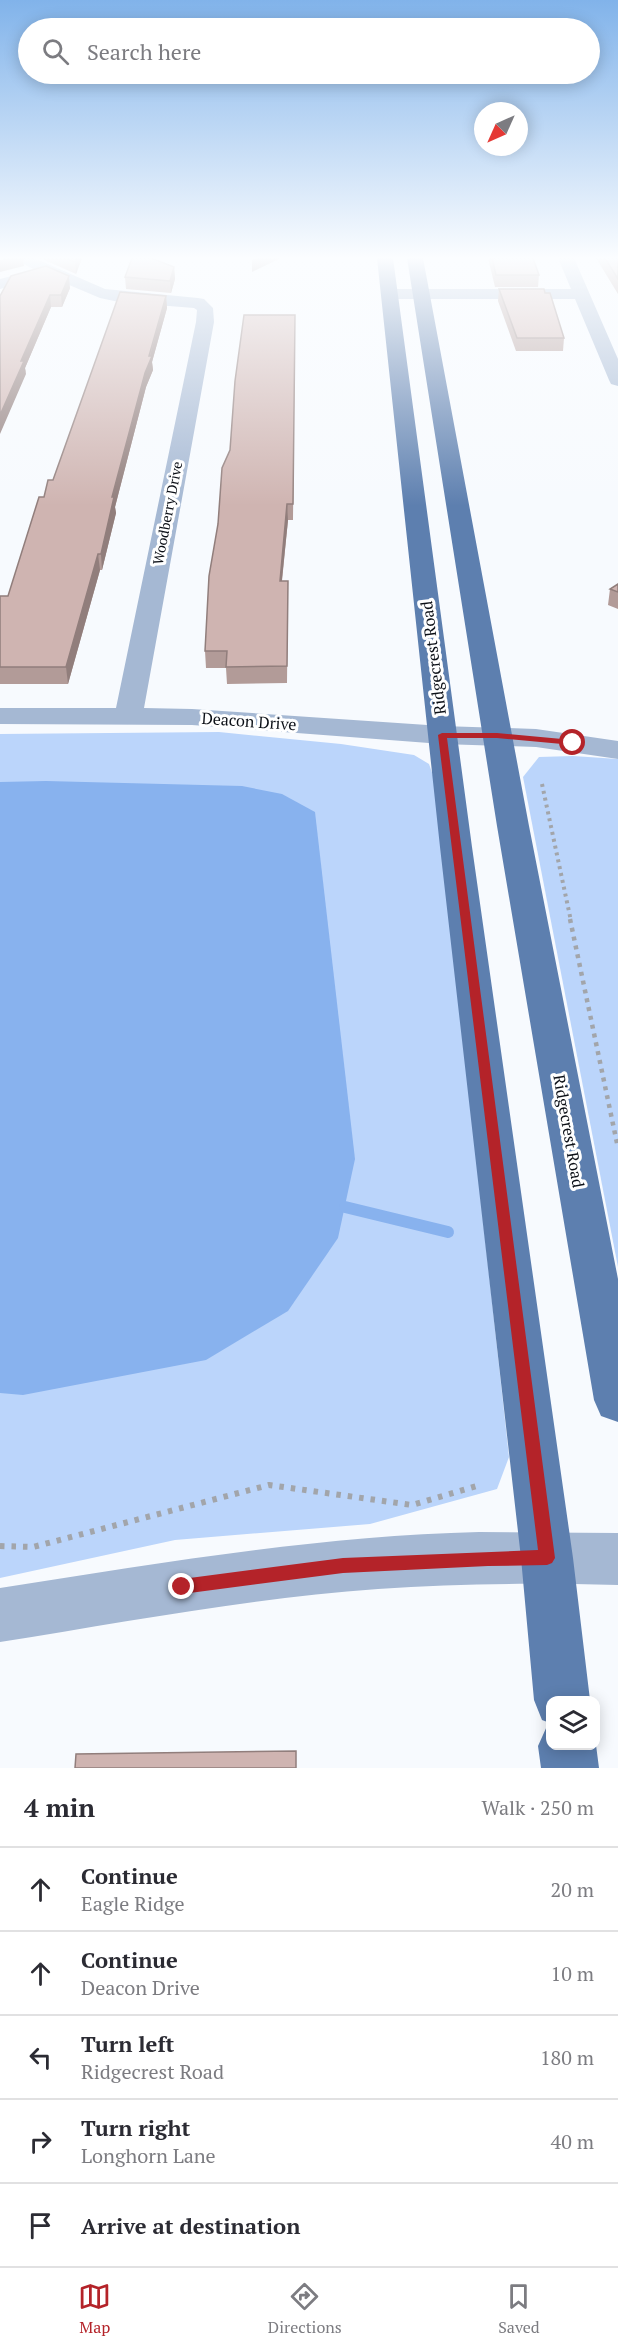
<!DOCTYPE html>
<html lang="en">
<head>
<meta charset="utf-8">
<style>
	body { margin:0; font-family:"PT Serif",serif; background:#f2f2f3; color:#2b2b33 }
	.controls { position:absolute; right:18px; bottom:18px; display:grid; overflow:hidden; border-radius:12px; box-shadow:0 3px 15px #0003 }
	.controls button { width:54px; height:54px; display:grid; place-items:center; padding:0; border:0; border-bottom:2px solid #e1e1e2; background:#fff; color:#2b2b33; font:30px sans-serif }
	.compass { position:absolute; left:474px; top:102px; width:54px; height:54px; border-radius:50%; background:#fff; box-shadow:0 3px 15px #0003; rotate:225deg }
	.stop { position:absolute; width:18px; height:18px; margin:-14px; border:4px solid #b42329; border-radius:50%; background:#fff }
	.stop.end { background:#b42329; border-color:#fff; box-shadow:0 2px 6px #0008 }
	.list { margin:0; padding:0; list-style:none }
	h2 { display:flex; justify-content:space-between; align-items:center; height:78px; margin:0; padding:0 24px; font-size:26px }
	h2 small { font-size:20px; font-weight:400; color:#7c7c81 }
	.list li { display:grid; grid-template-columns:39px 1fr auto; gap:18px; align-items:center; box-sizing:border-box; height:84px; padding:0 24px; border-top:2px solid #e1e1e2 }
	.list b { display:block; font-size:22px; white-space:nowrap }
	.list p { margin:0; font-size:20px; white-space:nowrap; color:#7c7c81 }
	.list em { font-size:20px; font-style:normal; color:#7c7c81 }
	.icon { flex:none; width:33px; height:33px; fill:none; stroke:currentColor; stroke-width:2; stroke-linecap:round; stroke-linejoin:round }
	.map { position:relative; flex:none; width:618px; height:1768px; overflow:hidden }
	.search { position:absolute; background:#fff; box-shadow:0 3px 15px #0003; left:18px; right:18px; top:18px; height:66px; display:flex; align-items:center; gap:15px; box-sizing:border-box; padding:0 21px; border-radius:33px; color:#7c7c81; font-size:22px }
	.sheet { height:498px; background:#fff }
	nav { display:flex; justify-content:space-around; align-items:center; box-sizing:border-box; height:84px; border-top:2px solid #e1e1e2; background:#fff; font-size:16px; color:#7c7c81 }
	nav a { display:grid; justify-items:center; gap:3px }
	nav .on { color:#b42329 }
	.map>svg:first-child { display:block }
	.green { fill:#bbd5fb }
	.water { fill:#88b2ee }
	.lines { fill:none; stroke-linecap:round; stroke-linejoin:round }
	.stream { stroke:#88b2ee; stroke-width:12 }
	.path-far2 { stroke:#a2a5aa; stroke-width:4; stroke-dasharray:3 4; stroke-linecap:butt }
	.path-far1 { stroke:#a2a5aa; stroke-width:4.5; stroke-dasharray:4 5; stroke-linecap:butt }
	.path { stroke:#a2a5aa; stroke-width:6; stroke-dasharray:4.5 7; stroke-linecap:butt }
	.minor { fill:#a5b8d3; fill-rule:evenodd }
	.major { fill:#5d7faf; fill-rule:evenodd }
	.wall { fill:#b29b98 }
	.shaded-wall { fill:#917e7c }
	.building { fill:#cfb4b1; stroke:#917e7c; stroke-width:1.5 }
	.route { fill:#b42329 }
	.labels { text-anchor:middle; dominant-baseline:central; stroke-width:6; stroke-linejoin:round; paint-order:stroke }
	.far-street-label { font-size:14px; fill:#0c1017; stroke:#fff }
	.street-label { font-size:16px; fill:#0c1017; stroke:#fff }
</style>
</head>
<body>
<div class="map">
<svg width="618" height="1768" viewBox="0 0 618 1768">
	<rect width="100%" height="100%" fill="#f7fafe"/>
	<g class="green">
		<polygon points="219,732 341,744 414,755 429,764 435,781 509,1457 497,1489 370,1524 175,1540 0,1578 0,734"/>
		<polygon points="573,756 618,759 618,1267 523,777 539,757"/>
	</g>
	<polygon class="water" points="46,781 242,786 282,794 315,812 355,1159 338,1238 288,1311 206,1360 23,1395 0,1393 0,782"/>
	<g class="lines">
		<polyline class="stream" points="345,1207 448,1232"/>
		<polyline class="path-far2" points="542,784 571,921"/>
		<polyline class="path-far1" points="570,919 618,1148"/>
		<polyline class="path" points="0,1546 33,1547 269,1485 412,1505 477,1486"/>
		<g class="minor">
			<polygon points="13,258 34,258 105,289 198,298 204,299 213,308 214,322 144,708 192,709 442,726 536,729 618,741 618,759 536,747 442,744 192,725 0,724 0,708 116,708 196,322 197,310 194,308 119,302 100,298 48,276 0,289 0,279 35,270"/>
			<polygon points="558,258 574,258 618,359 618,386 611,384 609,380 575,299 390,299 382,294 390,289 571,289"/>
			<path d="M479,1532l139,1v52c-80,-2 -160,-2 -240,4 -127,9 -253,33 -378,53v-54c159,-25 318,-52 479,-56z"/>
		</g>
		<g class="major">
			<polygon points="377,258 393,258 472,847 573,1558 590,1700 550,1700 550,1723 542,1720 534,1700 521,1558 440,847"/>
			<polygon points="407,258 423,258 529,826 618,1279 618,1422 601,1416 594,1400 497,826"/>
			<polygon points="550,1724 550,1746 596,1745 599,1768 541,1768 538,1746 547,1726"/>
		</g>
	</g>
	<g class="wall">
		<polygon points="40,258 82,258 76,274"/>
		<polygon points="488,258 533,258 539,275 538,287 495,287"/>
		<polygon points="596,258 618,258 618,294"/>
		<polygon points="174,267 175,279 171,293 126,289 125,277"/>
		<polygon points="70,288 62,307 51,307 25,368 26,374 0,296"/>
		<polygon points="499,289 564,338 563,351 516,351 498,301"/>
		<polygon points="166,296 167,308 152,362 153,370 146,387 115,507 116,513 102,570 100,570 68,684 0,684 0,596 8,596 44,497"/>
		<polygon points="295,315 293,520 288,520 282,581 288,581 287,683 227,684 226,668 206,668 205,651"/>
		<polygon points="618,584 618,609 608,605 610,589"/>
	</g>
	<g class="shaded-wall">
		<polygon points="8,258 23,258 24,266 0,272 0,260"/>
		<polygon points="76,258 82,258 76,274 75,262"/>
		<polygon points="256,258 281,258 252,272 252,260"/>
		<polygon points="174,267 175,279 171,293 170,281"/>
		<polygon points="69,276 70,288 62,307 61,295"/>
		<polygon points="50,295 51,307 25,368 26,374 0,434 0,415 21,361"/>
		<polygon points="166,296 167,308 152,362 153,370 146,387 115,507 116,513 102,570 101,554 112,497"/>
		<polygon points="287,504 288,520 280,598 280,581"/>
		<polygon points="98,554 100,570 68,684 66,667"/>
	</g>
	<g class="building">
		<polygon points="65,258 76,258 75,262"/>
		<polygon points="132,258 151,258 174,267 170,281 125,277"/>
		<polygon points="492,258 533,258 539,275 496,275"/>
		<polygon points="605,258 618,258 618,279"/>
		<polygon points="46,266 69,276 61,295 50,295 21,361 24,361 0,415 0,296 11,276"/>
		<polygon points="499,289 544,289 545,293 550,293 564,338 517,338"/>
		<polygon points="120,292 166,296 149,356 152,356 145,373 112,497 114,497 101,554 98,554 66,667 0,667 0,596 8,596 39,497 44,497 48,480 53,480"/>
		<polygon points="244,315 295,315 293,504 287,504 280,581 288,581 287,666 226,667 227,651 205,651 209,576 218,524 222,468 230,450 235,381"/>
		<polygon points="618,584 618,592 610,589"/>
		<polygon points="296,1751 296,1768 75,1768 76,1754"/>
	</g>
	<linearGradient id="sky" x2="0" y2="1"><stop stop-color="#81b3ea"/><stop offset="0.51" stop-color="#fbfdff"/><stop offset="1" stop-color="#fbfdff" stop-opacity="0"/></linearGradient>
	<rect width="618" height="506" fill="url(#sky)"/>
	<polygon class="route" points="442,733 497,733 573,740 577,743 573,745 497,738 447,738 555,1558 552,1563 547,1565 488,1566 343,1573 182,1594 177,1592 174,1587 177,1581 182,1579 343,1558 538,1550 438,735"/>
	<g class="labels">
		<g class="far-street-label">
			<text transform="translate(167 513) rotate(-79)">Woodberry Drive</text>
		</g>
		<g class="street-label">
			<text transform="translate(433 658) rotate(-97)">Ridgecrest Road</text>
			<text transform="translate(249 721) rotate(4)">Deacon Drive</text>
			<text transform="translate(569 1131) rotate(80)">Ridgecrest Road</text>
		</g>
	</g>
</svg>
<div class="controls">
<button><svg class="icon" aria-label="layers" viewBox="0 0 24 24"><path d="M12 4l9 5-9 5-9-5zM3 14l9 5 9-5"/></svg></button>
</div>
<svg class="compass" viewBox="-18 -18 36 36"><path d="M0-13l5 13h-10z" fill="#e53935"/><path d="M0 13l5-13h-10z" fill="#7c7c81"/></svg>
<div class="stop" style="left:573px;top:743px"></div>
<div class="stop end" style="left:182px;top:1587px"></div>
<div class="search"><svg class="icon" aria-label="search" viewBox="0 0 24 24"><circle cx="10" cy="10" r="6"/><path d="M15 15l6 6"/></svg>Search here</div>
</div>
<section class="sheet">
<h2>4 min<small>Walk · 250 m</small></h2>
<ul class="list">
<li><svg class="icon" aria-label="ahead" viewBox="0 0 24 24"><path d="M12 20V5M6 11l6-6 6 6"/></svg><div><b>Continue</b><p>Eagle Ridge</p></div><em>20 m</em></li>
<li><svg class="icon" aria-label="ahead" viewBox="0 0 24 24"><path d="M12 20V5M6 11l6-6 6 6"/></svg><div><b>Continue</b><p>Deacon Drive</p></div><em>10 m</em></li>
<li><svg class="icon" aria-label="left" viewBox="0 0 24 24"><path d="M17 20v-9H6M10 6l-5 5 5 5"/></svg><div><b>Turn left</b><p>Ridgecrest Road</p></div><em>180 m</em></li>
<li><svg class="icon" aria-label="right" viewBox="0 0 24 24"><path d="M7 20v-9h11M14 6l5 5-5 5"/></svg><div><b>Turn right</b><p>Longhorn Lane</p></div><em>40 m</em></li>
<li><svg class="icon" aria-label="arrive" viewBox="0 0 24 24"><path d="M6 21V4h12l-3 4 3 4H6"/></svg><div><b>Arrive at destination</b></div></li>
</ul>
</section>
<nav>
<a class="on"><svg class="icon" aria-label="map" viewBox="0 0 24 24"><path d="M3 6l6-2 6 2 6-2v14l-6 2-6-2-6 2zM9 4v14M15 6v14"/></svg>Map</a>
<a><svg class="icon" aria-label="directions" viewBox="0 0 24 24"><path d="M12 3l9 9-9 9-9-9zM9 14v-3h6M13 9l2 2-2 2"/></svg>Directions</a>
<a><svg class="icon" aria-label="saved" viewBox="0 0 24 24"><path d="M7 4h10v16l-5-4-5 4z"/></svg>Saved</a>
</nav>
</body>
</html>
